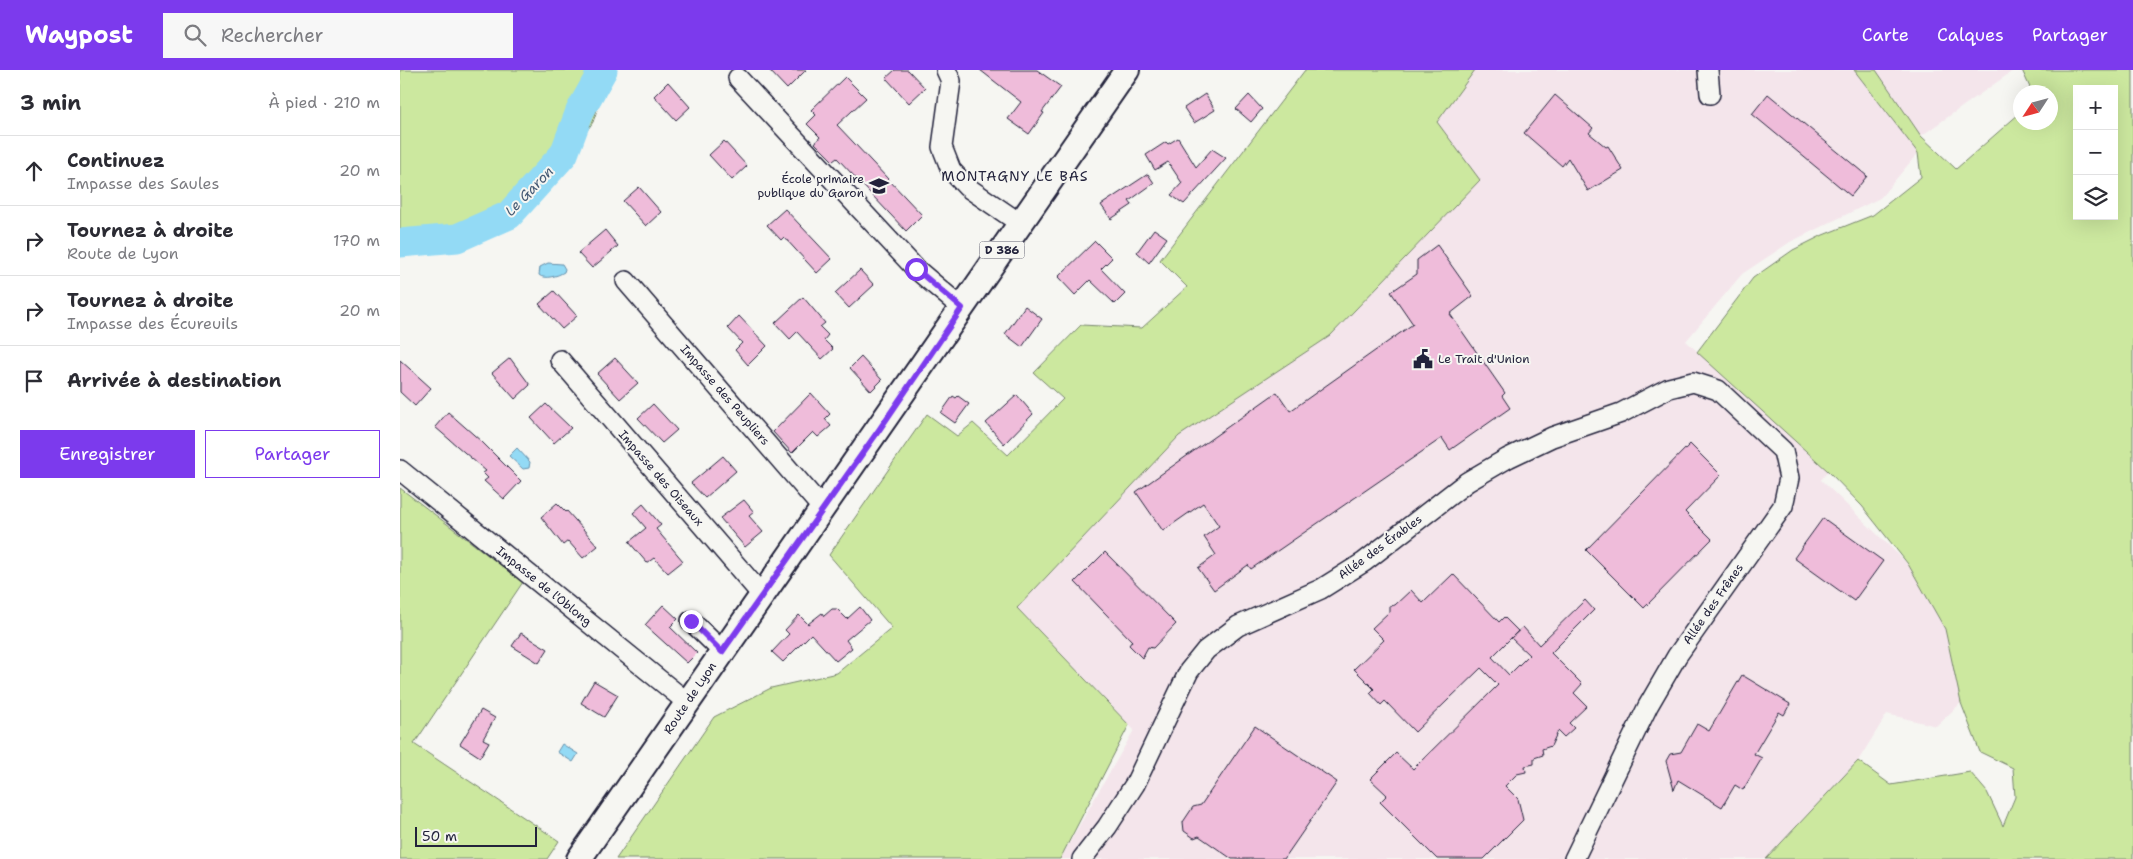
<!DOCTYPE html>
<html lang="fr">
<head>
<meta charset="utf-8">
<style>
	body { margin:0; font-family:"Shantell Sans",sans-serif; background:#f7f7f7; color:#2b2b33 }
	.controls { position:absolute; right:15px; top:15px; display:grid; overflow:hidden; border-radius:0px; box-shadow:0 5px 20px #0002 }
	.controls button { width:45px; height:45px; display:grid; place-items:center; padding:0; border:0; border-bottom:1px solid #e1e1e2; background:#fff; color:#2b2b33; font:25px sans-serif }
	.compass { position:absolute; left:1613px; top:15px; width:45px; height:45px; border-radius:50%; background:#fff; box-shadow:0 5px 20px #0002; rotate:234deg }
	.scale { position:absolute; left:15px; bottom:12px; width:122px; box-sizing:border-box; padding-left:5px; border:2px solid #22223b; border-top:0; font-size:14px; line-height:18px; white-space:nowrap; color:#22223b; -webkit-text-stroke:4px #f6f6f2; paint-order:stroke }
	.stop { position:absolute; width:15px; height:15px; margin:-11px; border:4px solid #7c3aed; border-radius:50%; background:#fff }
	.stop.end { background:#7c3aed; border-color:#fff; box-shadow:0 1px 5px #0008 }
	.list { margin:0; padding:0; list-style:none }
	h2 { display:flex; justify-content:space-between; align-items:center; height:65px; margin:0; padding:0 20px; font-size:21px }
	h2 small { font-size:16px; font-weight:400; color:#7c7c81 }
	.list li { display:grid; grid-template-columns:32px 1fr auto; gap:15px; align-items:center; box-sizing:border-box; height:70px; padding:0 20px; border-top:1px solid #e1e1e2 }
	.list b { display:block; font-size:19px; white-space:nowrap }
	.list p { margin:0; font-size:16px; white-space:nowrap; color:#7c7c81 }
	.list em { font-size:16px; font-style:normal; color:#7c7c81 }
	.actions { display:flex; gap:10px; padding:15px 20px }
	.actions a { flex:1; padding:11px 0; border:1px solid #7c3aed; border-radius:0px; text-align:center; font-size:18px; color:#7c3aed }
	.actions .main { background:#7c3aed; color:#fff }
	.icon { flex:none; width:28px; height:28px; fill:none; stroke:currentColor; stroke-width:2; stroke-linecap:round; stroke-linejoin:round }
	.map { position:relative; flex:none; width:1733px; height:789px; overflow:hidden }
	header { display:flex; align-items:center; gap:30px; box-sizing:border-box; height:70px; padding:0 25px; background:#7c3aed; color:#fff }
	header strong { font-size:24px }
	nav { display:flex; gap:28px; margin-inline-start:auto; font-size:18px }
	.search { width:350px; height:45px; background:#f7f7f7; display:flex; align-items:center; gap:12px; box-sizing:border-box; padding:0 18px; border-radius:0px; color:#7c7c81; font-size:19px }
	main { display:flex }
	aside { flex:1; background:#fff }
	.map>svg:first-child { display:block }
	.built { fill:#f4e5eb }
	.green { fill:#cce89f; stroke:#77856d; fill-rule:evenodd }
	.water { fill:#93daf5; stroke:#6690ab }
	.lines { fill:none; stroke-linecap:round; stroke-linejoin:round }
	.river { stroke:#93daf5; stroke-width:29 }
	.building { fill:#efbcda; stroke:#22223b }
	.minor-casing { stroke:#22223b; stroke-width:22 }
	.major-casing { stroke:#22223b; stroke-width:28 }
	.minor { stroke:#f6f6f2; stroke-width:19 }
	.major { stroke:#f6f6f2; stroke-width:24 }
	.route { stroke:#7c3aed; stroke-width:6 }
	.labels { text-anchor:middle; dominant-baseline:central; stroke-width:4; stroke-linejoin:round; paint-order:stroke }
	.shield { fill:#f6f6f2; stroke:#626272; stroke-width:1 }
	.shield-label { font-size:11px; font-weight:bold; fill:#22223b }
	.poi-label { font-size:12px; fill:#22223b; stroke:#f6f6f2; text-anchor:end }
	.street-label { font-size:12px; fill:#22223b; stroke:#f6f6f2 }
	.neighbourhood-label { font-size:14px; letter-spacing:1px; fill:#22223b; stroke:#f6f6f2 }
	.water-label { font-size:14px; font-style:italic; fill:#445973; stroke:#f6f6f2 }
</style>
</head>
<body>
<header>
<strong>Waypost</strong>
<div class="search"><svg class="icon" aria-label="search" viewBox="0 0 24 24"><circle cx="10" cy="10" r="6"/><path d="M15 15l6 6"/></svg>Rechercher</div>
<nav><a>Carte</a><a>Calques</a><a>Partager</a></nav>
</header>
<main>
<aside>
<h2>3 min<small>À pied · 210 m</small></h2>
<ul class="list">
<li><svg class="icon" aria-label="ahead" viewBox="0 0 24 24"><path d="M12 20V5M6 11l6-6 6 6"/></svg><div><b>Continuez</b><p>Impasse des Saules</p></div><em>20 m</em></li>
<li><svg class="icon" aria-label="right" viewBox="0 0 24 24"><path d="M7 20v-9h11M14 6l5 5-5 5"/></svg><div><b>Tournez à droite</b><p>Route de Lyon</p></div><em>170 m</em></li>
<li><svg class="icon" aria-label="right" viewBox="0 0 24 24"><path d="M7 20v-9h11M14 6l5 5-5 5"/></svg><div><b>Tournez à droite</b><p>Impasse des Écureuils</p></div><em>20 m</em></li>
<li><svg class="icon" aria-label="arrive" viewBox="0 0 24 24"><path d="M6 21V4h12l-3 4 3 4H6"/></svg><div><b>Arrivée à destination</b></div></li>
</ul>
<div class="actions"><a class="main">Enregistrer</a><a>Partager</a></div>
</aside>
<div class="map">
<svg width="1733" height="789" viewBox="0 0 1733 789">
	<rect width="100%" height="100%" fill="#f6f6f2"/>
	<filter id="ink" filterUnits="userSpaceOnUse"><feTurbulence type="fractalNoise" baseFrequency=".02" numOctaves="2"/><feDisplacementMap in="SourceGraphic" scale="10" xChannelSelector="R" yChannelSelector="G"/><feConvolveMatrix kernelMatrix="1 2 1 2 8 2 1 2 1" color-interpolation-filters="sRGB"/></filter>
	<g filter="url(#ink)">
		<g class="built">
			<polygon points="1075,0 1454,0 1518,83 1480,128 1390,172 1342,204 1286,271 1428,401 1421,410 1508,494 1545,559 1561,633 1536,656 1487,644 1458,691 1366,789 660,789 734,660 617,538 779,366 930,266 1079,110 1037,52"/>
			<polygon points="1476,0 1614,0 1521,66"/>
		</g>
		<g class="green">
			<polygon points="0,0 210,0 193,52 158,102 111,154 49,177 0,181"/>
			<polygon points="905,0 1075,0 1037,52 1080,110 930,266 779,366 617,538 729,655 660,789 216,789 314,647 371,618 437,603 492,558 429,485 527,344 557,366 573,353 608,385 663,329 634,303 681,255 742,258 787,217 760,190"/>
			<path d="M1454,0h22l45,66 35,33 64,-56v9h30v-30h-18l-10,-22h111v789h-367l92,-98 33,24 79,-13 17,20 16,34 12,-29 -2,-29 -33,-16 -19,-49 -16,-74 -37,-65 -46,-58 -34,-35 -131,-119 56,-74 40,-28 30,-15 50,-20 48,-38 -3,-24zM1677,19h37v127h-37z"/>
			<polygon points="0,418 123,512 14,674 159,771 147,789 0,789"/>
		</g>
		<g class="water">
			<path d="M148,193l14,1 3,5 -1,3c-6,4 -20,8 -25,3l1,-8z"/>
			<polygon points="117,378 130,392 129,398 123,399 109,386"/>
			<polygon points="162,674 178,684 173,692 157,682"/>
		</g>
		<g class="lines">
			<polyline class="river" points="0,173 57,168 109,145 164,84 180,41 203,0"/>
		</g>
		<g class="building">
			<polygon points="369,0 406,0 387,19"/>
			<polygon points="495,0 508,0 525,18 509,33 486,8"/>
			<polygon points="580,0 637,0 661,17 642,42 644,43 629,64 608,49 621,32"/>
			<polygon points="445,7 466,28 437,55 522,145 506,161 437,88 433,91 415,73 420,67 407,54 416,45 411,40"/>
			<polygon points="268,12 290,37 276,50 254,26"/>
			<polygon points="805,24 815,40 794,53 784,38"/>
			<polygon points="1368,24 1467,106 1451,126 1352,44"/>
			<polygon points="849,25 862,39 851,52 836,39"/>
			<polygon points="1155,25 1193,58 1189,63 1206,77 1208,76 1223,100 1188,121 1168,88 1162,96 1124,63"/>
			<polygon points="778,68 796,97 812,79 826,88 784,134 771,125 782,113 768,92 755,100 746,85 766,72 768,74"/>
			<polygon points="324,71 347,96 332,110 309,85"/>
			<polygon points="748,104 754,113 729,131 732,135 711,149 701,135"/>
			<polygon points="239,117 261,142 246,156 223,131"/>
			<polygon points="385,139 432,189 417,203 384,167 381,170 367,155"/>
			<polygon points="754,159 767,168 749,193 737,182"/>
			<polygon points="205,160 218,176 192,198 178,183"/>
			<polygon points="695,171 712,188 701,199 725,224 715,234 690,210 675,225 658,207"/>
			<polygon points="1037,175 1073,226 1050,244 1105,323 1102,326 1110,338 1050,380 1042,368 851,499 848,495 814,520 798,498 816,485 804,467 819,456 803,433 763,461 736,422 877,322 890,341 1013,254 991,222 1017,204 1017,190"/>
			<polygon points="460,200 474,215 449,238 435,223"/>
			<polygon points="154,221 177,246 162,259 139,234"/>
			<polygon points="403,227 425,253 420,257 428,265 424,270 433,279 422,289 397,262 390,269 375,253"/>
			<polygon points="625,236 642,249 622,277 605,264"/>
			<polygon points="339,246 367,276 348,295 335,280 342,273 328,258"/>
			<polygon points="461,287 482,310 471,321 450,298"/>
			<polygon points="110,288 130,315 115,329 92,303"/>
			<polygon points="215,288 238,313 220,329 197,304"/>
			<polygon points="0,290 31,318 15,336 0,322"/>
			<polygon points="411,323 430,344 425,349 431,356 418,367 413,362 392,383 373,362"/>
			<polygon points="617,325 633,344 604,374 586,353"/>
			<polygon points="553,326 556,328 558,326 569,334 555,353 541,343"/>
			<polygon points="146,334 171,358 154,373 131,348"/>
			<polygon points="253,334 277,360 262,373 238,348"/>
			<polygon points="48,342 82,372 121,411 104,429 84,411 88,408 83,403 86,401 35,357"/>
			<polygon points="1290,374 1321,405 1285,442 1312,469 1244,538 1186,480"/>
			<polygon points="323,386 336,401 305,428 291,413"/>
			<polygon points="344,430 354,442 349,446 363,462 345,477 320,448"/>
			<polygon points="157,433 166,442 167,441 198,476 183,488 168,471 163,475 141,447"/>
			<polygon points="243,434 261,455 256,459 283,491 268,503 254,488 247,493 229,472 246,458 233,443"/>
			<polygon points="1423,448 1483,491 1454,531 1394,488"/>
			<polygon points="705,482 776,554 753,578 748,577 742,588 729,575 732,571 675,512"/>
			<polygon points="1053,504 1099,552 1104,547 1118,561 1092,587 1109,605 1129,585 1111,568 1123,557 1139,575 1185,530 1194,540 1151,583 1182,614 1174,623 1187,636 1169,653 1174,658 1164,667 1158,661 1151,676 1142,679 1143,685 1134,688 1134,694 1125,696 1126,702 1117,704 1105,716 1118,729 1123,750 1084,789 1037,789 980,732 987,725 970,709 996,683 1013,699 1098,615 1081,598 1015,662 985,631 981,635 970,623 974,619 954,599 984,570 972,558 989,542 989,536 995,535 1011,520 1023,533"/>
			<polygon points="263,535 278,549 270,557 297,583 287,593 245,555"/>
			<polygon points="460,537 470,550 446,570 452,578 436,591 411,564 383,592 372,582 389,564 385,560 399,545 408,554 422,543 424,546 432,539 437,539 447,549"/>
			<polygon points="121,563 148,579 139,593 112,576"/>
			<polygon points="1342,605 1390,634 1384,645 1379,642 1354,684 1362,688 1343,720 1335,715 1322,737 1278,710 1274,720 1266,691 1270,684 1281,682 1297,654 1309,661"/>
			<polygon points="194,611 218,625 204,647 181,633"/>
			<polygon points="81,640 95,648 83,669 89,672 80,687 60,674"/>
			<polygon points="855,656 937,712 884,789 832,789 799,766 794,768 784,761 783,752 793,737 801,735"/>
		</g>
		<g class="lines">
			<defs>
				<g id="minor">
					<polyline points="546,0 551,11 542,77 551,100 567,117 621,154"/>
					<polyline points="1308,0 1310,24"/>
					<polyline points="338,8 516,199 562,238"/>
					<polyline points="226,211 423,439"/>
					<polyline points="160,290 362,525"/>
					<polyline points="0,400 288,633"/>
					<polyline points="291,551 322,581"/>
					<polyline points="682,789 707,757 735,714 789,601 806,580 838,556 921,519 964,492 1067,412 1108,388 1152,367 1221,343 1269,318 1293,312 1318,320 1383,381 1389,408 1383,436 1277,586 1248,636 1174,789"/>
				</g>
				<path id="major" d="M179,789c183,-263 366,-526 548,-789"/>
			</defs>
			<use href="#minor" class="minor-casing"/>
			<use href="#major" class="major-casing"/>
			<use href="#minor" class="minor"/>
			<use href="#major" class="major"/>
		</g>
	</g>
	<g class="lines" filter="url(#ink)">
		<polyline class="route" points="291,551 322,582 479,360 562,238 516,199"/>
	</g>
	<defs>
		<symbol id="school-bare" viewBox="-9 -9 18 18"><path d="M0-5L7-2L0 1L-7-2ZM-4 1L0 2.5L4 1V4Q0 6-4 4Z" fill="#22223b" stroke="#f6f6f2" stroke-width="2.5" paint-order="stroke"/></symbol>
		<symbol id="civic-bare" viewBox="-9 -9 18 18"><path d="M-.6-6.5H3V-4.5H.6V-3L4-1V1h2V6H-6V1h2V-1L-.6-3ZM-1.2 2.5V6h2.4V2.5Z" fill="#22223b" stroke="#f6f6f2" stroke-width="2.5" paint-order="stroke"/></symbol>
	</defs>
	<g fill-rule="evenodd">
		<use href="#school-bare" x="465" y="102" width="28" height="28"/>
		<use href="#civic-bare" x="1009" y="275" width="28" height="28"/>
	</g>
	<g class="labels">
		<rect class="shield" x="579.5" y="171.5" width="45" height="17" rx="4"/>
		<g class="shield-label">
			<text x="602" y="180">D 386</text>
		</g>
		<g class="poi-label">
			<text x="464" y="109">École primaire<tspan x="464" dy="14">publique du Garon</tspan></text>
			<text x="1038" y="289" text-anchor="start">Le Trait d'Union</text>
		</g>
		<g class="street-label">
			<text transform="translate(325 325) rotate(49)">Impasse des Peupliers</text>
			<text transform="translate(261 408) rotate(49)">Impasse des Oiseaux</text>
			<text transform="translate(980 477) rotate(-36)">Allée des Érables</text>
			<text transform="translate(144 516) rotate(39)">Impasse de l'Oblong</text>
			<text transform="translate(1313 534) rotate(-55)">Allée des Frênes</text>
			<text transform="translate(290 628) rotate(-56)">Route de Lyon</text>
		</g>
		<g class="neighbourhood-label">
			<text x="615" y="106">MONTAGNY LE BAS</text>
		</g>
		<g class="water-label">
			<text transform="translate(129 121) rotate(-46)">Le Garon</text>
		</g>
	</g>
</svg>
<div class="controls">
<button>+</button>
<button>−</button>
<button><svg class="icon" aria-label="layers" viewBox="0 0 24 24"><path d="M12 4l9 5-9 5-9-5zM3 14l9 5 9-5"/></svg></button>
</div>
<svg class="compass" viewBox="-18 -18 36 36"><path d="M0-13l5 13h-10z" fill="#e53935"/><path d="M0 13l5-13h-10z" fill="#7c7c81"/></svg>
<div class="scale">50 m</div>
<div class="stop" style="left:516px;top:199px"></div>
<div class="stop end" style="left:291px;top:551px"></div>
</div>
</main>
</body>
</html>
